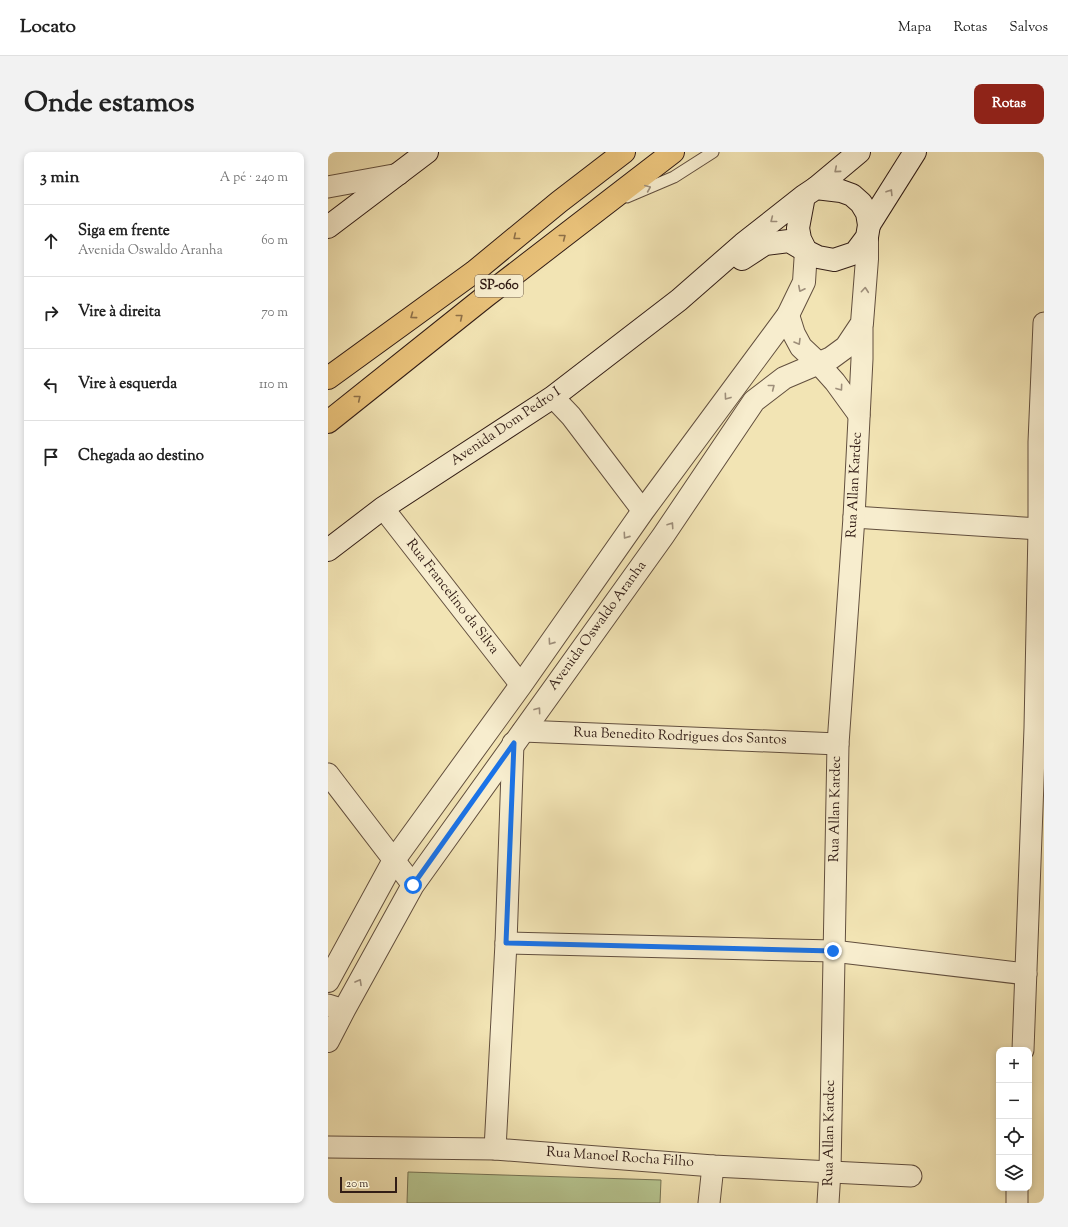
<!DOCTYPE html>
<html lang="pt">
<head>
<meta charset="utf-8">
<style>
	body { margin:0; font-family:"Sorts Mill Goudy",serif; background:#f2f2f2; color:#222 }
	.controls { position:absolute; right:12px; bottom:12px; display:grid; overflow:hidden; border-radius:8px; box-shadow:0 2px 6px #0003 }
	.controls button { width:36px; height:36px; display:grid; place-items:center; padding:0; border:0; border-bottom:1px solid #e0e0e0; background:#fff; color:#222; font:20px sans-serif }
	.scale { position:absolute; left:12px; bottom:10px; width:57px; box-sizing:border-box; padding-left:4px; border:2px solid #321d16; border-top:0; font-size:11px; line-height:14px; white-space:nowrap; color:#321d16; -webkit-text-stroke:3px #f7edce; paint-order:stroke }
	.stop { position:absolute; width:12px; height:12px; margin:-9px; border:3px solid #1a73e8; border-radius:50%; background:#fff }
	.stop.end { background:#1a73e8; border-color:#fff; box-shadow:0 1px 4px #0008 }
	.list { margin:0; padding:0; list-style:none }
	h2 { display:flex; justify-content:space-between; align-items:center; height:52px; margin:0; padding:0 16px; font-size:17px }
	h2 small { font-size:13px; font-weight:400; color:#767676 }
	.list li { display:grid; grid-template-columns:26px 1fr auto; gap:12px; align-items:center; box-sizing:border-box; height:72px; padding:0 16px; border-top:1px solid #e0e0e0 }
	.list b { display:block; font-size:15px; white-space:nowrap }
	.list p { margin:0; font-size:13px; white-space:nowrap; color:#767676 }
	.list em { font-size:13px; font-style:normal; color:#767676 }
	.icon { flex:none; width:22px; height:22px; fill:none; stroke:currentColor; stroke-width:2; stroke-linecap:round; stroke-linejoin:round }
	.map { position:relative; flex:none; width:716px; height:1051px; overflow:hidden; border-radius:8px }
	header { display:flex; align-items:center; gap:24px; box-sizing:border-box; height:56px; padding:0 20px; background:#fff; border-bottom:1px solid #e0e0e0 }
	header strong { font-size:19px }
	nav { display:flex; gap:22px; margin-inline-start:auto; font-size:14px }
	.intro { display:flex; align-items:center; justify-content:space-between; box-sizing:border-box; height:96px; padding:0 24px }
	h1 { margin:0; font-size:28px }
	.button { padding:10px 18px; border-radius:8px; background:#8f2418; color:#fff; font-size:14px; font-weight:700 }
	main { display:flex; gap:24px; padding:0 24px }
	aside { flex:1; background:#fff; border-radius:8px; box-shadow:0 2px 6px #0003 }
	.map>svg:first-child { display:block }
	.green { fill:#b6c590; stroke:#747153 }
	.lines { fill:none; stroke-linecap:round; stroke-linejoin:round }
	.service-casing { stroke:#624f3e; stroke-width:13 }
	.minor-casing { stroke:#624f3e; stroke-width:23 }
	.tertiary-casing { stroke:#624f3e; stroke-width:24 }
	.secondary-casing { stroke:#321d16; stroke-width:24 }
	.motorway-casing { stroke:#321d16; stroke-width:24 }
	.service { stroke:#f7edce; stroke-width:11 }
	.minor { stroke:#f7edce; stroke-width:21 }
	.tertiary { stroke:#f7edce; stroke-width:22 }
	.secondary { stroke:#f7edce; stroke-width:22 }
	.motorway { stroke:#e9c27a; stroke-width:22 }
	.oneway { stroke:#9e8f7b }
	.oneway2 { stroke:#8e7048 }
	.route { stroke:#1a73e8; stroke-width:5 }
	.labels { text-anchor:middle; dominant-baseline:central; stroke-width:3; stroke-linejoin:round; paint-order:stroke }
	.shield { fill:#f7edce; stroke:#6d5b4d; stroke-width:1 }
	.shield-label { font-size:13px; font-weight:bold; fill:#321d16 }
	.street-label { font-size:14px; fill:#321d16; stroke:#f7edce }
</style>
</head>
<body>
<header>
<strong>Locato</strong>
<nav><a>Mapa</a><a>Rotas</a><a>Salvos</a></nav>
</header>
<div class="intro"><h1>Onde estamos</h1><a class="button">Rotas</a></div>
<main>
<aside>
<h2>3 min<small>A pé · 240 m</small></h2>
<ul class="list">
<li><svg class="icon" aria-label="ahead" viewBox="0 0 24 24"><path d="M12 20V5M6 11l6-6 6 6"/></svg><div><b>Siga em frente</b><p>Avenida Oswaldo Aranha</p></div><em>60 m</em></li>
<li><svg class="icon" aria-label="right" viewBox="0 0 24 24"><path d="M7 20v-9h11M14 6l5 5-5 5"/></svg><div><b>Vire à direita</b></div><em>70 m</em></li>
<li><svg class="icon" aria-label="left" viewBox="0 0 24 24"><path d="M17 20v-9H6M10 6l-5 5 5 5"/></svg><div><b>Vire à esquerda</b></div><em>110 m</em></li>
<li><svg class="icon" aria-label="arrive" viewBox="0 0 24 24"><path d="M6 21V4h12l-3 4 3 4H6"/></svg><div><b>Chegada ao destino</b></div></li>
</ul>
</aside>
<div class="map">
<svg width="716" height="1051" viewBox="0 0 716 1051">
	<rect width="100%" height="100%" fill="#f2e4b4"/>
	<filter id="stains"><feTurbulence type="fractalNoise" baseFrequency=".005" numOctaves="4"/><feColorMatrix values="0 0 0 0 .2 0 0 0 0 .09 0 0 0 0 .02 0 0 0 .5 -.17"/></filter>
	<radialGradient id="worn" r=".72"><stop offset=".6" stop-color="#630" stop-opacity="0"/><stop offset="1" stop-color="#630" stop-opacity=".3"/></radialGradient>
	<polygon class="green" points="80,1020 333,1028 332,1051 79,1051"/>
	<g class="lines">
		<defs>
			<polyline id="service" points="299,45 346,25 385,0"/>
			<g id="minor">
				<polyline points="0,35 71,22"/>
				<polyline points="490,211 507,230 531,263"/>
				<polyline points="225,245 243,264 315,359"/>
				<polyline points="55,356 193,533"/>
				<polyline points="526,365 711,377"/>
				<polyline points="195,579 510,592"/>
				<polyline points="0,622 85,733"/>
				<polyline points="178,791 505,799 698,822"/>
				<polyline points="0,853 16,858"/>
				<polyline points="695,898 707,576 711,377 711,290 716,171"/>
				<polyline points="0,995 167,997 385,1014 583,1024"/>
				<polyline points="167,997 178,791 185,591"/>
				<polyline points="381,1051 385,1014"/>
				<polyline points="500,1051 502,1019 510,592 526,365 534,207 534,171"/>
				<polyline points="689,1051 689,1036"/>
			</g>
			<g id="tertiary">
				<polyline points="460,163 466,182 473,195 490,211"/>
				<polyline points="0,829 66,708 193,533 315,359 460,163 476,130 478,99"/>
				<polyline points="0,889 16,858 85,733 335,384 426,249 456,226 503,206 518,195 534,171 539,107 539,85"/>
			</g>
			<g id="secondary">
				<polyline points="488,36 531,0"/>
				<polyline points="541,73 587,0"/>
				<polyline points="0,75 99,0"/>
				<polyline points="414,107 437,92 461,89 478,99"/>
				<polyline points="0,398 55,356 225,245 351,148 415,92 476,44 488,36 513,39 524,43 533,51 539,61 541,73 539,85 527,101 506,108 490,105 478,99 472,87 470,76 476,44"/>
			</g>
			<g id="motorway">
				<polyline points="0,226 146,120 231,50 296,0"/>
				<polyline points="0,270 158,144 345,0"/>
			</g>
		</defs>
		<use href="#service" class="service-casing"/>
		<use href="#minor" class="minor-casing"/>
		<use href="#tertiary" class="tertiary-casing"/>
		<use href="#secondary" class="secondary-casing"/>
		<use href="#motorway" class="motorway-casing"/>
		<use href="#service" class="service"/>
		<use href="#minor" class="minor"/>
		<use href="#tertiary" class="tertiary"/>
		<use href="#secondary" class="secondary"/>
		<use href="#motorway" class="motorway"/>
	</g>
	<defs><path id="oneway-chevron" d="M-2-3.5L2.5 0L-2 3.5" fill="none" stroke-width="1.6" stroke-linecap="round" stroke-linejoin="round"/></defs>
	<g class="oneway">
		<use href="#oneway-chevron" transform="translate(509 18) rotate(140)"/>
		<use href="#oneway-chevron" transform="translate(320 36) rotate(-23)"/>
		<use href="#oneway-chevron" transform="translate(562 40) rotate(-58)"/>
		<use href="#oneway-chevron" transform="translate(445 68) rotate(142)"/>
		<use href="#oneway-chevron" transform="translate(473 137) rotate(117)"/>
		<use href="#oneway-chevron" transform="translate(537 138) rotate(-85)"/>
		<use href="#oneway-chevron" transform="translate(470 190) rotate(59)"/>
		<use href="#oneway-chevron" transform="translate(444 235) rotate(-38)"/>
		<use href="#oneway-chevron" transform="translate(512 236) rotate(54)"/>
		<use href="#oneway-chevron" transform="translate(399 245) rotate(126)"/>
		<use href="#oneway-chevron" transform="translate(343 373) rotate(-56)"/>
		<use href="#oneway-chevron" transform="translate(298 384) rotate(125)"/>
		<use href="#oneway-chevron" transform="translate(223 490) rotate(125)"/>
		<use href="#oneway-chevron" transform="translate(210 558) rotate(-54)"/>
		<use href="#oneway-chevron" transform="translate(31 830) rotate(-61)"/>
	</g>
	<g class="oneway2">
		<use href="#oneway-chevron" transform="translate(188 85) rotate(141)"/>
		<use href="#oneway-chevron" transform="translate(235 85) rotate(-38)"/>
		<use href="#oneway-chevron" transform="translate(85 164) rotate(144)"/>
		<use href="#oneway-chevron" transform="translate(132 165) rotate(-39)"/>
		<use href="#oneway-chevron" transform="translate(30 246) rotate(-39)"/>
	</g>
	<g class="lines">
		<polyline class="route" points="85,733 186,591 178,791 505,799"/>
	</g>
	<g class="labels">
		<rect class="shield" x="147" y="123" width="48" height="22" rx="3"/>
		<g class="shield-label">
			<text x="171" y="134">SP-060</text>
		</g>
		<g class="street-label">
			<text transform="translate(178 275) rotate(-34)">Avenida Dom Pedro I</text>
			<text transform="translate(527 333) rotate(-87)">Rua Allan Kardec</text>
			<text transform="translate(124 445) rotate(52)">Rua Francelino da Silva</text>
			<text transform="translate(270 474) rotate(-54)">Avenida Oswaldo Aranha</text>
			<text transform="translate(352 585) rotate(2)">Rua Benedito Rodrigues dos Santos</text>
			<text transform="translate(508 657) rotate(-89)">Rua Allan Kardec</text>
			<text transform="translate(502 981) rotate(-89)">Rua Allan Kardec</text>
			<text transform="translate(292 1006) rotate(4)">Rua Manoel Rocha Filho</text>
		</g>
	</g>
	<rect width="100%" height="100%" filter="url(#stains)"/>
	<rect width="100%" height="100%" fill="url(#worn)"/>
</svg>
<div class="controls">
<button>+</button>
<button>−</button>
<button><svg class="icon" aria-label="locate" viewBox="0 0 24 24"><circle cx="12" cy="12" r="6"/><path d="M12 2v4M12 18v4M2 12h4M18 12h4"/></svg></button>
<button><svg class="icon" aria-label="layers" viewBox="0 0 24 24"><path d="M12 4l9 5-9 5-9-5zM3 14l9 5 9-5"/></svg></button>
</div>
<div class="scale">20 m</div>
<div class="stop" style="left:85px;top:733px"></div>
<div class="stop end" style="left:505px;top:799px"></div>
</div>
</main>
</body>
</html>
